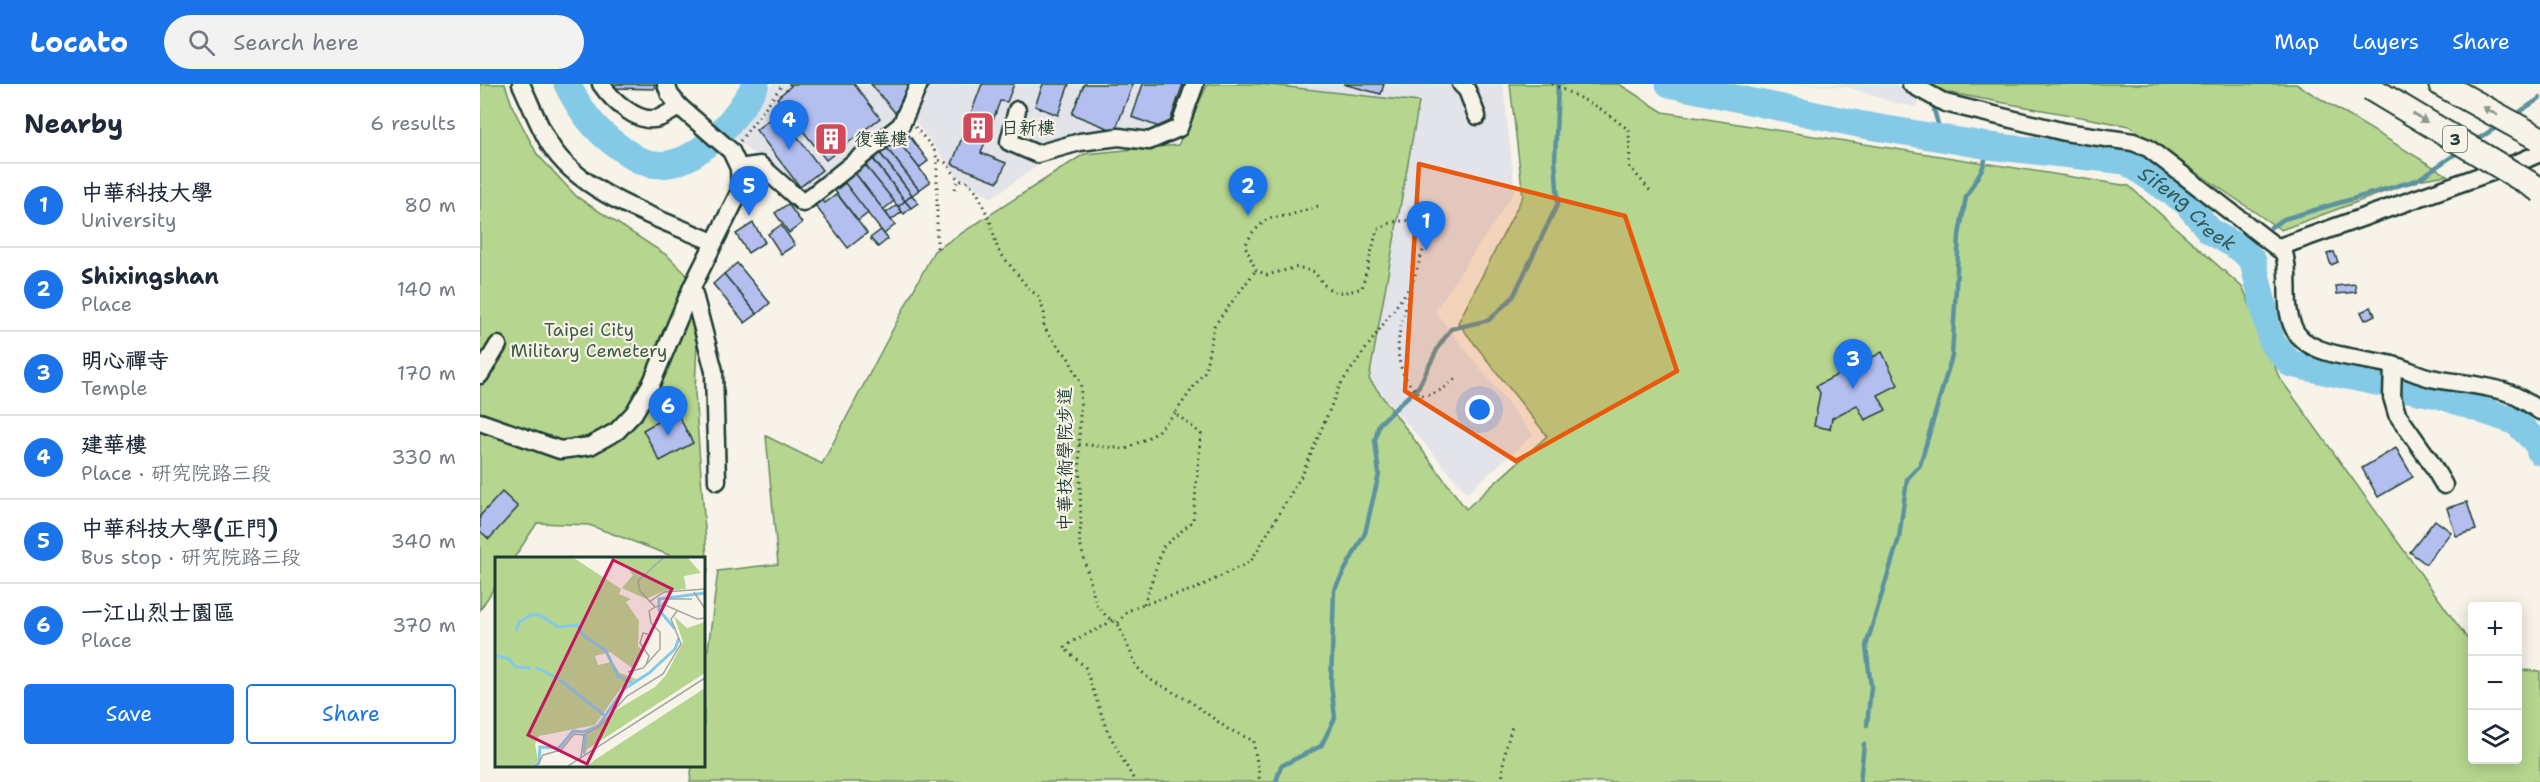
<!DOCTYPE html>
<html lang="en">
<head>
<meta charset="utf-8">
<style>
	body { margin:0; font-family:"Shantell Sans","LXGW WenKai TC",sans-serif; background:#f2f2f3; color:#1f2937 }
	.controls { position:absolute; right:18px; bottom:18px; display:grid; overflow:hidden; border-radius:6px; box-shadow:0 3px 15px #0003 }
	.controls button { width:54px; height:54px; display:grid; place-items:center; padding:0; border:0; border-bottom:2px solid #e0e1e3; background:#fff; color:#1f2937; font:30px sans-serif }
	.you { position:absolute; left:1000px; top:326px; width:21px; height:21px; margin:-15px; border:4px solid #fff; border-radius:50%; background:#1a73e8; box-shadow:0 0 0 9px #1a73e833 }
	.badge { display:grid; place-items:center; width:39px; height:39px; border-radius:50%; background:#1a73e8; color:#fff; font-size:20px; font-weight:700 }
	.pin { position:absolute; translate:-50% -50px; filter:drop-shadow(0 2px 3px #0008) }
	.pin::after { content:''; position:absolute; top:32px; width:21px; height:18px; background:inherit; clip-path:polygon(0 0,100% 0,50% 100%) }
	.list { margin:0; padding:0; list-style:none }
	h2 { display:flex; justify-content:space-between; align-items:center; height:78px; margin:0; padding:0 24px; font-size:26px }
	h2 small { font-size:20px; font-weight:400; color:#747a83 }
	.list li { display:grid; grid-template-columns:39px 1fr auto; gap:18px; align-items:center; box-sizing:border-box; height:84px; padding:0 24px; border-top:2px solid #e0e1e3 }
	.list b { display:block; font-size:22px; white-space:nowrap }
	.list p { margin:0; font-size:20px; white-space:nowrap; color:#747a83 }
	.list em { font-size:20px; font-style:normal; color:#747a83 }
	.actions { display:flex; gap:12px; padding:18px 24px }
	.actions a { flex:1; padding:14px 0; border:2px solid #1a73e8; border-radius:6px; text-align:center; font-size:21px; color:#1a73e8 }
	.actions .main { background:#1a73e8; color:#fff }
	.icon { flex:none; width:33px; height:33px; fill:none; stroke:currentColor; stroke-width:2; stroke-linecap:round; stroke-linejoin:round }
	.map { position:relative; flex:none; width:2060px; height:698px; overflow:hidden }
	header { display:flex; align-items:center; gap:36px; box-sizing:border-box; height:84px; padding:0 30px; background:#1a73e8; color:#fff }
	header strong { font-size:28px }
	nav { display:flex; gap:33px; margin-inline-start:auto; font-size:21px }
	.search { width:420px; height:54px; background:#f2f2f3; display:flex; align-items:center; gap:15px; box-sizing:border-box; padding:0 21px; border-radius:33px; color:#747a83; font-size:22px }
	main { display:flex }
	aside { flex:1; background:#fff }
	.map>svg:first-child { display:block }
	.built { fill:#e3e3ea }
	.green { fill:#b6d68f; stroke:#6a8a62; stroke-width:1.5 }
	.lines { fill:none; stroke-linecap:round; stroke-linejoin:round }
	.stream { stroke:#5c929f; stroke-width:4.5 }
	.river { stroke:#84cae6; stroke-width:27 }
	.building { fill:#b4bfef; stroke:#1f3d34; stroke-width:1.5 }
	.minor-casing { stroke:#1f3d34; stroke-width:21 }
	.highway-casing { stroke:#1f3d34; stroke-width:28 }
	.path { stroke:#1f3d34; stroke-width:3; stroke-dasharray:1.5 4.5; stroke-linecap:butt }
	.minor { stroke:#f7f3e8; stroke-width:16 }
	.highway { stroke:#f7f3e8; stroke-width:24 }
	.highway-bridge-casing { stroke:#1f3d34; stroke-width:28; stroke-linecap:butt }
	.highway-bridge { stroke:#f7f3e8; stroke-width:24 }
	.oneway { fill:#8b988e }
	.marked { fill:#e8590c; fill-opacity:0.2; stroke:#e8590c; stroke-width:4.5; stroke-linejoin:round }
	.labels { text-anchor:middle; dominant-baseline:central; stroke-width:4.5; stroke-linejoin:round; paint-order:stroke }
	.shield { fill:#f7f3e8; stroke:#60746a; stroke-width:1.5 }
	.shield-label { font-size:16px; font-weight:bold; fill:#1f3d34 }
	.poi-label { font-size:18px; fill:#1f3d34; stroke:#f7f3e8; text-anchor:start }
	.park-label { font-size:18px; fill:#3d5c46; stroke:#f7f3e8 }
	.street-label { font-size:18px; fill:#1f3d34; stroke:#f7f3e8 }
	.water-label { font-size:20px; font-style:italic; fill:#335958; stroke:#f7f3e8 }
	.inset-river { fill:none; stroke:#84cae6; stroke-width:3 }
	.inset-road { fill:none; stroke:#a1aaa0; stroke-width:1.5 }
	.view { fill:#c2185b; fill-opacity:0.15; stroke:#c2185b; stroke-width:3 }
	.inset-edge { fill:none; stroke:#1f3d34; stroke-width:3 }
</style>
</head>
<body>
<header>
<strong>Locato</strong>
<div class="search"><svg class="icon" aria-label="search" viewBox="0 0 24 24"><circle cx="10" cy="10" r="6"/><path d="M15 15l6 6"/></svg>Search here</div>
<nav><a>Map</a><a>Layers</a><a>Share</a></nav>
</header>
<main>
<aside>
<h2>Nearby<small>6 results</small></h2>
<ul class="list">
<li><span class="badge">1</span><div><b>中華科技大學</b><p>University</p></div><em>80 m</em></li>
<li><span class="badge">2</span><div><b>Shixingshan</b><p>Place</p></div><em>140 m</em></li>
<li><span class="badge">3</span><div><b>明心禪寺</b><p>Temple</p></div><em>170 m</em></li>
<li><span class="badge">4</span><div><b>建華樓</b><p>Place · 研究院路三段</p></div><em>330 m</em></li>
<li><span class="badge">5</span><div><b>中華科技大學(正門)</b><p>Bus stop · 研究院路三段</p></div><em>340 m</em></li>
<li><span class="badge">6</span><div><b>一江山烈士園區</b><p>Place</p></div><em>370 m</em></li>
</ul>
<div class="actions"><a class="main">Save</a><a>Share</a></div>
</aside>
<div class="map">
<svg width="2060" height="698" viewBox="0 0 2060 698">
	<rect width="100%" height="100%" fill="#f7f3e8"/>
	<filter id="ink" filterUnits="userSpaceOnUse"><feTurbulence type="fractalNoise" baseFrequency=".0167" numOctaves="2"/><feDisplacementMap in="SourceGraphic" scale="12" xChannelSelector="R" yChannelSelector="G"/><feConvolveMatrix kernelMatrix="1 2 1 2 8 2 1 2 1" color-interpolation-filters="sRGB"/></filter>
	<g filter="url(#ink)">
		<g class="built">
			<polygon points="293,0 724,0 696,58 608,63 566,76 511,114 477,91 427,27 322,110 252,52"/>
			<polygon points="789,0 1023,0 1035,107 955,227 1053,351 987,409 880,285 916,30"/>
			<polygon points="1308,0 1414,0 1438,14 1437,23 1415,19 1367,3"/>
		</g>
		<g class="green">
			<polygon points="0,0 25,0 33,24 57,70 97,113 188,172 219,203 215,309 228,487 224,485 224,475 197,474 109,441 57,439 34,474 16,475 16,501 0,526"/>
			<polygon points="728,0 780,0 939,18 889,295 986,425 1067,352 978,239 1043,112 1030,0 1139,0 1183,28 1649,102 1763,204 1799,293 1992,561 1992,676 2038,676 2038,586 2060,587 2060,698 210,698 212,682 224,682 224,597 238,487 298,480 286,352 342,380 454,167 604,70 698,61"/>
			<polygon points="1450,0 1816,0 1967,91 1937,96 1801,146 1649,42 1460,7"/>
		</g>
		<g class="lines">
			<g class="stream">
				<polyline points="1454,26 1462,54"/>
				<polyline points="2035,31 2060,14"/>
				<polyline points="1995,57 2020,41"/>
				<polyline points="1791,143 1804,135 1937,96 1980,67"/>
				<polyline points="1762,166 1769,162"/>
				<polyline points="1387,641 1391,603 1386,562 1419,454 1427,395 1440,381 1472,272 1479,151 1486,113 1503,83 1509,62"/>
				<polyline points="796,698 801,682 841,662 855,634 851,600 854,506 885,449 899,390 895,357 899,340 939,302 959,262 971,245 1009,236 1033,213 1078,119 1075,76 1078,0"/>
				<polyline points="1380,698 1384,660"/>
			</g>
			<g class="river">
				<path d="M87,0c13,26 28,47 52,63 6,4 13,10 20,13 49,22 96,-40 117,-76"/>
				<path id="s1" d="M1189,0l194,41 126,21 137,15 60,41 24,29 32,19 11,11 19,82 19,21 151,32 74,26 21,21 3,9"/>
			</g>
		</g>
		<g class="building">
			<polygon points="135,0 175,0 174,5 135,4"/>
			<polygon points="309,0 374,0 400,34 346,76 297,14 311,2"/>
			<polygon points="391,0 428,0 417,31"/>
			<polygon points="502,0 534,0 527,18 520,17 501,69 526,79 518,98 472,80"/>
			<polygon points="563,0 589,0 578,31 555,22"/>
			<polygon points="604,0 653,0 635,47 592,30"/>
			<polygon points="663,0 703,0 687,46 652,33"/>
			<polygon points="863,0 904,0 901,10"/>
			<polygon points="299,28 342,86 320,103 276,46"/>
			<polygon points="426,47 448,77 439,84 416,54"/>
			<polygon points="416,54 450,98 439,106 406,63"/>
			<polygon points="406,63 439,106 432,111 399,68"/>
			<polygon points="399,68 432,111 425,117 392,73"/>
			<polygon points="393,75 425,117 418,123 385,81"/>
			<polygon points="385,81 414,117 403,126 375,89"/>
			<polygon points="375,89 415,141 404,150 363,98"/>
			<polygon points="365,99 388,129 378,137 355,107"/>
			<polygon points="357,110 387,149 368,164 334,120 341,115 345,119"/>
			<polygon points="432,111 438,119 431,124 425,117"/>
			<polygon points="425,117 431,124 424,130 418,123"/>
			<polygon points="308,120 322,139 309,149 295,129"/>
			<polygon points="417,121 422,128 411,136 406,129"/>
			<polygon points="273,139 285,158 268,169 256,150"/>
			<polygon points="301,141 315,161 301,170 288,150"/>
			<polygon points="401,146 408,155 398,163 390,154"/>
			<polygon points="1854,168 1858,178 1851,181 1847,170"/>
			<polygon points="257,179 290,219 277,230 244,190"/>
			<polygon points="244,190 277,230 265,239 233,200"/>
			<polygon points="1875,200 1876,208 1857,210 1856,202"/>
			<polygon points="1891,223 1895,231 1885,236 1881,228"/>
			<polygon points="1373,266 1380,280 1402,268 1418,301 1398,311 1406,326 1385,336 1377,321 1352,334 1350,345 1334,342 1340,309 1336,302 1361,289 1355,276"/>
			<polygon points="196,327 213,359 180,377 163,346"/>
			<polygon points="1916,364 1933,393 1898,413 1882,384"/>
			<polygon points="22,408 38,423 9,455 0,447 0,432"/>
			<polygon points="1987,418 1996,446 1976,452 1967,424"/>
			<polygon points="1955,436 1971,448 1946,480 1930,468"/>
		</g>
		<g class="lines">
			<defs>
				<g id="minor">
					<path d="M41,0c9,19 17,40 28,59 30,51 112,76 164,99"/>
					<path d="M121,0c11,16 37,41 58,34 7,-3 14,-8 21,-11"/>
					<polyline points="981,0 987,6 997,32"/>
					<path d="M1431,0l34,19 120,29 68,10 15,6 136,105c8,26 -3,58 13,81 17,23 69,24 95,31 13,3 26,10 39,13 23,5 46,6 68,12 15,3 29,13 41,21"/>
					<polyline points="537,26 529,58 557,70 600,58 639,53 669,57 699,44 715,0"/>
					<polyline points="259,84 280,81 323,119 421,41 439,0"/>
					<polyline points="1799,163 2037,79 2060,69"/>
					<polyline points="212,203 234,287 237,397"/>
					<polyline points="1913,281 1912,313 1917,330 1948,374 1964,401"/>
					<polyline points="0,291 18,261"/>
					<polyline points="0,338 80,366 110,362 137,347 154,329 172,298 212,203 260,107 259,84 251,67 200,23 190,11 186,0"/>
				</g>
				<polyline id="highway" points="1961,0 2060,55"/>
			</defs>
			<use href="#minor" class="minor-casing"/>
			<use href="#highway" class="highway-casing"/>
			<g class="path">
				<polyline points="1072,0 1118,23 1149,46 1150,83 1172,109"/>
				<path d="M435,43l19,22 3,10 9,4 12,16 10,3 9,10 13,29 8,29 31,39 10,8 5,16v13l6,11 18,20 13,27 -2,60 2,81 -2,15 17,64 10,12 12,8 19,43 12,12 42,23 37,27 26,12c0,14 6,27 5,41"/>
				<polyline points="260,57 303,0"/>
				<polyline points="475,105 478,95"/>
				<path d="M838,122l-31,10 -19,2 -16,15 -7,13 11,24 11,5 31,-8 17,5c13,22 23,24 47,16l15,-58 15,-8 28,-3"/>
				<polyline points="457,164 457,75"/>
				<path d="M932,201c-10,40 -29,77 8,110 16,0 24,-6 36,-17"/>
				<polyline points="599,360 646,365 675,350 695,329"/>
				<polyline points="664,520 683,463 713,437 721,350 695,329 725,287 734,242 776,186"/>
				<path d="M632,536c-16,13 -32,14 -48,28l21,19 22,63 28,52"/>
				<polyline points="638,539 648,527 664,520 715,505 771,477 823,389 860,301 932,200 948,151"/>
				<path d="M1023,698c-2,-20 4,-37 9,-56"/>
			</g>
			<use href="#minor" class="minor"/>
			<use href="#highway" class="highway"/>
			<defs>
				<polyline id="highway-bridge" points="1890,4 2060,106"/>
			</defs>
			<use href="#highway-bridge" class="highway-bridge-casing"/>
			<use href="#highway-bridge" class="highway-bridge"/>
		</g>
		<defs><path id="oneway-solid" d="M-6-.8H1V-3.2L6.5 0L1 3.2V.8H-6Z" transform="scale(1.5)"/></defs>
		<g class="oneway">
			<use href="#oneway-solid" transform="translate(2010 27) rotate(-151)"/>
			<use href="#oneway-solid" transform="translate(1940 34) rotate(31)"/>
		</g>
	</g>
	<path class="marked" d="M939,80l206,52 52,155 -161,90 -111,-70z"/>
	<defs>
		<symbol id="building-square" viewBox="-11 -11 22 22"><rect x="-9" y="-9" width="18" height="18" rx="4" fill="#d1495b" stroke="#f7f3e8"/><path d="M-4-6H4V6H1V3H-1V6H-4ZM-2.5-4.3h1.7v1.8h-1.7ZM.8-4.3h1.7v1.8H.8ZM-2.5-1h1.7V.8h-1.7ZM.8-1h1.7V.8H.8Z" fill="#fff"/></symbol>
	</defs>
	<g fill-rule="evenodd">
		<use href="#building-square" x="479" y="25" width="38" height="38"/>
		<use href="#building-square" x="332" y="36" width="38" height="38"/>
	</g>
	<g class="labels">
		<rect class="shield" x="1963" y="42" width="24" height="26" rx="4.5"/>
		<g class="shield-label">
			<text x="1975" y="55">3</text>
		</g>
		<g class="poi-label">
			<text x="521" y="44">日新樓</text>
			<text x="374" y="55">復華樓</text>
		</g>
		<g class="park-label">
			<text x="109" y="246">Taipei City<tspan x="109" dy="21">Military Cemetery</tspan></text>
		</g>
		<g class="street-label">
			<text transform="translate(585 375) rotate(-90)">中華技術學院步道</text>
		</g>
		<g class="water-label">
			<text stroke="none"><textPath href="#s1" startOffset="542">Sifeng Creek</textPath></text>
		</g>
	</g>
	<g transform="translate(15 473)">
		<rect width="210" height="210" fill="#f7f3e8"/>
		<path d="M0,1h79l47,31 -2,5 12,5 -5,3 13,19 -1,25 5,5 -11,17 -22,-16 -15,4 3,9 14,-3 8,11 17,6 -16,9 -26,37 -56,11 -4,8 3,17 -7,5h-36zM115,1h78l13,15 -17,3 2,13 -22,2 -18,8 -24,-11 11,-13 -6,-8zM179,59l13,12 18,-6v51l-122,79 2,-16 15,-9 11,-14 44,-26 11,-12 17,-33zM210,131v78h-118l9,-7z" fill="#b6d68f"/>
		<path class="inset-river" d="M180,72l-16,-19v-11l46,-6M21,74l3,-9 12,-7h9l18,12 19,-2 6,10 23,16 12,25 15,7M0,98l14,4 7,8 15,1M40,110l24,12M65,123l44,35M89,197l2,-19M38,209l6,-3 1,-16 19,1 14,-17 11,1 14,-6 26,-37 25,-16 26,-24 4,-11"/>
		<path class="inset-road" d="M168,1l-25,23 2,10 15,16 10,-2 32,14 8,-1M199,35l11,17M154,45l15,-10 41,-3M167,48l5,-6h25M151,108l3,-9 -9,-13 3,-10 5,1M133,115l15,-4 17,-19v-17l-9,-9 -2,-12 6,-4M89,178l15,-8 28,-31 36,-22 18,-30 -10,-25 6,-8M86,200l3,-22M42,209l6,-11 18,-5 13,-16 10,1M73,209l137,-88"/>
		<path class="view" d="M118,3l59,29 -85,175 -59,-29z"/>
		<rect width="210" height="210" class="inset-edge"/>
	</g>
</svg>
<div class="controls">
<button>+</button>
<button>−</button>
<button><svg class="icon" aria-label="layers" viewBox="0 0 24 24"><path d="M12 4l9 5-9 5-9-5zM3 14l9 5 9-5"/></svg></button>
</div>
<div class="you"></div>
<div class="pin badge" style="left:946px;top:167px">1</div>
<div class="pin badge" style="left:768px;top:132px">2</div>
<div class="pin badge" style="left:1373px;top:305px">3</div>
<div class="pin badge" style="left:309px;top:66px">4</div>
<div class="pin badge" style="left:269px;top:132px">5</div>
<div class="pin badge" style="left:188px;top:352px">6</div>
</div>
</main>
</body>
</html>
